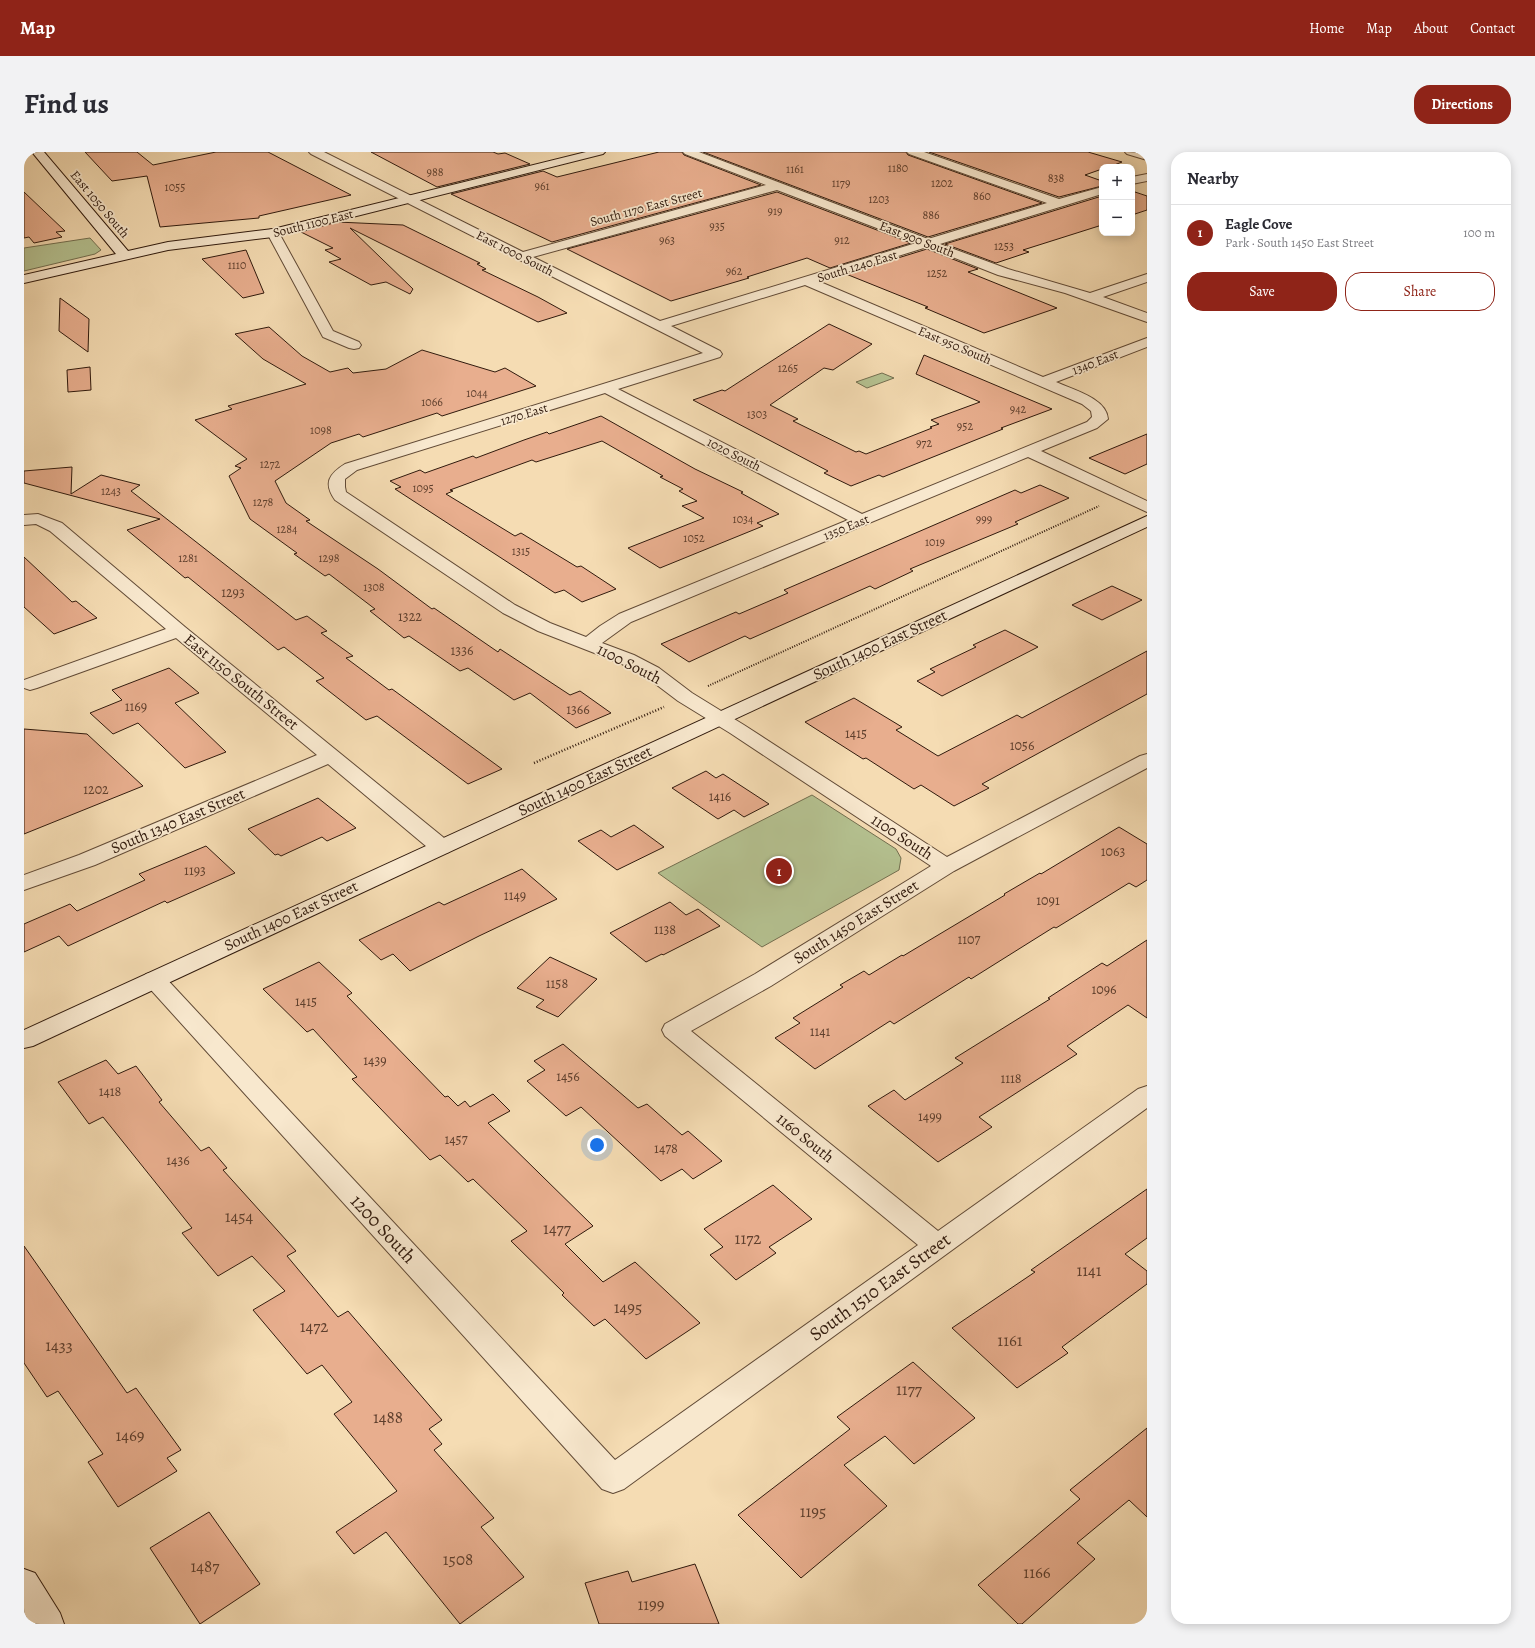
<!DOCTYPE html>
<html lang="en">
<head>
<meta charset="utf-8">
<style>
	body { margin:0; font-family:Alegreya,serif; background:#f2f2f3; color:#2b2b33 }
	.controls { position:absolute; right:12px; top:12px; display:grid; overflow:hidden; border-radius:8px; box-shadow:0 2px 10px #0003 }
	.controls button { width:36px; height:36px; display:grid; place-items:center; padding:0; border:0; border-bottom:1px solid #e1e1e2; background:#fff; color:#2b2b33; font:20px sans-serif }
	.you { position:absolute; left:573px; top:993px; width:14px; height:14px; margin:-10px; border:3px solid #fff; border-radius:50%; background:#1a73e8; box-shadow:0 0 0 6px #1a73e833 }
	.badge { display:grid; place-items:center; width:26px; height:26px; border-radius:50%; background:#8f2418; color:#fff; font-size:13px; font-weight:700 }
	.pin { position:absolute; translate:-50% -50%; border:2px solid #fff; box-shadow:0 1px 4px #0006 }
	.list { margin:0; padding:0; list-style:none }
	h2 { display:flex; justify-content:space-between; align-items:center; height:52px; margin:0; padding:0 16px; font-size:17px }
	h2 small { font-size:13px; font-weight:400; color:#7c7c81 }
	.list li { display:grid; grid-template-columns:26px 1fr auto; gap:12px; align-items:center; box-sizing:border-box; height:56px; padding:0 16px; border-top:1px solid #e1e1e2 }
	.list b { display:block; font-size:15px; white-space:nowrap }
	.list p { margin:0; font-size:13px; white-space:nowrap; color:#7c7c81 }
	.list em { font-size:13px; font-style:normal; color:#7c7c81 }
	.actions { display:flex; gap:8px; padding:12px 16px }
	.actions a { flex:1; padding:9px 0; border:1px solid #8f2418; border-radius:16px; text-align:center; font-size:14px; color:#8f2418 }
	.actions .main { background:#8f2418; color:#fff }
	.map { position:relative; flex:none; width:1123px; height:1472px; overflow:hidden; border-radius:16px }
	header { display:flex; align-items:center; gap:24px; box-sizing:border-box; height:56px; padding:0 20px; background:#8f2418; color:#fff }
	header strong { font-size:19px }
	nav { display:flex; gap:22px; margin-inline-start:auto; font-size:14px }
	.intro { display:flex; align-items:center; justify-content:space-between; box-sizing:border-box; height:96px; padding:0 24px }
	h1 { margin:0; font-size:28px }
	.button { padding:10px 18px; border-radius:16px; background:#8f2418; color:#fff; font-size:14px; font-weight:700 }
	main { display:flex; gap:24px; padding:0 24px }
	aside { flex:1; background:#fff; border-radius:16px; box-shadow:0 2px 10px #0003 }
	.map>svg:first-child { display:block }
	.green { fill:#b5c291; stroke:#726e4f }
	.building { fill:#e8ae8e; stroke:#301a0d }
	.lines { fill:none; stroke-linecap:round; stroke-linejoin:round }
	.street-casing { stroke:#614a36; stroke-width:2 }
	.secondary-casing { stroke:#301a0d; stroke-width:2 }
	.path-far1 { stroke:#301a0d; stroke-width:2; stroke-dasharray:1 1.5; stroke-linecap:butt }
	.path { stroke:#301a0d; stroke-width:2.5; stroke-dasharray:1 2; stroke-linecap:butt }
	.street { fill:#f8e8ce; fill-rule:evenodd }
	.secondary { fill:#f8e8ce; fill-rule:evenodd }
	.labels { text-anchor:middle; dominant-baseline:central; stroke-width:3.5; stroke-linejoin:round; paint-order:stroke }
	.far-number-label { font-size:12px; fill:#5e3f2d }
	.far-street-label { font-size:13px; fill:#301a0d; stroke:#f8e8ce }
	.number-label { font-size:14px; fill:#5e3f2d }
	.street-label { font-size:16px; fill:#301a0d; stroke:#f8e8ce }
	.near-number-label { font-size:17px; fill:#5e3f2d }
	.near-street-label { font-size:19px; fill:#301a0d; stroke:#f8e8ce }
</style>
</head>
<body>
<header>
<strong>Map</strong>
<nav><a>Home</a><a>Map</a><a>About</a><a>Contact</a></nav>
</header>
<div class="intro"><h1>Find us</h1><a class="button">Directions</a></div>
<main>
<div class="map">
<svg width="1123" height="1472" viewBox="0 0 1123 1472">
	<rect width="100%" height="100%" fill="#f5dcb3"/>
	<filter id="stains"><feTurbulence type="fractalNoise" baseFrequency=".005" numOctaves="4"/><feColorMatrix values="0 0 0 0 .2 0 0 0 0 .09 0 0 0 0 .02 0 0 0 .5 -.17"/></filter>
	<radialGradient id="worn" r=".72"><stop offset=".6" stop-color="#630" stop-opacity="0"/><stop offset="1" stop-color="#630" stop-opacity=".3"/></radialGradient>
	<g class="green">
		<polygon points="66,86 77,98 71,102 0,119 0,96"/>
		<polygon points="858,221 870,226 843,236 832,230"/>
		<polygon points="788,643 872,697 877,706 875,718 738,795 634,721"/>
	</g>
	<g class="building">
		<polygon points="61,0 113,0 129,13 192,0 244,0 327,43 235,64 235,66 136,75 123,24 88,29"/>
		<polygon points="347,0 469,0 474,2 481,1 506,12 413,35"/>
		<polygon points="635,0 658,0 660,3 737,33 528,90 427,42 519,19 533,25"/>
		<polygon points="679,0 882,0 884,3 1018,51 904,85"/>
		<polygon points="905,0 1064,0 1098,10 1085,15 1078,15 1078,17 1061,23 1078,29 1078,34 1035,45"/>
		<polygon points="1108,39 1123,44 1123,58 1108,63"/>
		<polygon points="0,40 41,79 32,80 38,85 10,91 5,85 0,86"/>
		<polygon points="753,40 887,91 806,116 783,106 723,125 725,126 647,149 543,97"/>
		<polygon points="1078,44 1078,73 999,98 1005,100 972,111 921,92"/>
		<polygon points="313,70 379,73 456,111 453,112 462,117 458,118 514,145 543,161 514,170 326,76 389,137 386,142 362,130 347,133 305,110 317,107 301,98 309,96 277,80"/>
		<polygon points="903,97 954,117 944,120 1033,156 960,181 901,156 904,155 822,122"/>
		<polygon points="222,98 240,141 219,146 178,107"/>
		<polygon points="36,146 65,167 64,200 35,179"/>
		<polygon points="805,172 848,192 809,218 800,216 746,253 774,267 769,269 832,300 835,299 842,302 908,276 906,275 915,272 907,268 956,250 892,222 900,203 1028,257 977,276 979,277 859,325 855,323 827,334 800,321 804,319 669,248 698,238 701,239"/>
		<polygon points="245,175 278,204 306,220 324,216 329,221 362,217 398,198 471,220 481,216 512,234 418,264 413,261 339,285 335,282 307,291 251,329 262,351 286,368 282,369 354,417 408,457 410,456 474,500 476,497 546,543 556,539 587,561 552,576 506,541 490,548 444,516 436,519 385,484 380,486 346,459 351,457 305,422 301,424 270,402 273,401 226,367 205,324 217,316 211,314 223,307 171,268 208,257 204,254 282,232 239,207 211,182"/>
		<polygon points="66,215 67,238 44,240 43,218"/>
		<polygon points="577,264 671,317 719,340 717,341 755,362 733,371 739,374 636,416 604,396 680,366 658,354 673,349 655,339 659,337 636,325 639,324 578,289 512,310 508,308 426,338 429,339 422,342 491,384 497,381 553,415 557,414 592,437 558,450 540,438 531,441 371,337 377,335 366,329 396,318 401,321 449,304 452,306 500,288 523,280 525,282"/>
		<polygon points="1123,282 1123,312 1101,322 1065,306"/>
		<polygon points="48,315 47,342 77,323 116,333 107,339 272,468 283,464 303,479 297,481 329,504 322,506 365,538 368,537 478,617 444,632 353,564 342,568 292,529 300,526 260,495 254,498 164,425 161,426 103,378 136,367 0,331 0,319"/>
		<polygon points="1016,333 1045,346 991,370 994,372 886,417 889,419 851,437 846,434 726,487 721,484 665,510 637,492 712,460 715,462 764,441 760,438 991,338 997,341"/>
		<polygon points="0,405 48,450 52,449 73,466 30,482 0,455"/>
		<polygon points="1088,434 1118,448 1078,468 1048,453"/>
		<polygon points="981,478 1014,495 918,544 893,529 911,520 906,517 952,495 949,493"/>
		<polygon points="1123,499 1123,542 958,632 965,636 930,654 897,633 890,637 842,606 839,607 781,570 830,546 878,575 872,578 914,604 993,563 998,566"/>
		<polygon points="145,516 175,541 151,551 202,600 161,616 114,571 89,582 66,561 98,548 88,538"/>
		<polygon points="0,577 63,582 119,634 0,682"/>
		<polygon points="682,619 692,626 699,622 745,652 720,665 710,658 694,667 648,636"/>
		<polygon points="294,646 332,676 303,689 298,685 257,704 254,702 251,703 224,677"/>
		<polygon points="610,673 640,695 593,718 554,689 577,678 587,685"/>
		<polygon points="1095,675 1123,692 1123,728 1112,735 1105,731 1032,776 1030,775 947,827 945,825 870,872 866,869 791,917 751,886 776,871 769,866 819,835 816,833 840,819 845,823 878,803 879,804 981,743 980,742 1016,721 1017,722"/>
		<polygon points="182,694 211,721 143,751 141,749 44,794 35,784 0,800 0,772 46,752 53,759 121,728 115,722"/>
		<polygon points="498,717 533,747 455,784 386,819 369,802 357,808 335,788 415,750 420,753"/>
		<polygon points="646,750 662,763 674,757 696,774 639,803 638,802 622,810 586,781"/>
		<polygon points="1123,788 1123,866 1104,853 1043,894 1053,902 955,965 968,975 914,1010 844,954 870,938 881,948 939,911 931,906 1026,847 1024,846 1078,811 1083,814"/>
		<polygon points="526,805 573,827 534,865 512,855 520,848 493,836"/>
		<polygon points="295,810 328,841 323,844 421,945 424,944 434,954 441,949 446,955 469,942 486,959 464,971 569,1074 541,1092 579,1130 611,1110 676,1171 622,1207 581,1167 570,1174 538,1143 540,1141 487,1089 503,1079 449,1027 444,1030 416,1003 406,1008 328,927 333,925 289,877 283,880 239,837"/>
		<polygon points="539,892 614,956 623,952 658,983 664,979 698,1009 669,1027 658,1017 637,1029 557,955 542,964 503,929 521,918 510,909"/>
		<polygon points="82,908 94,922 112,914 138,948 135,950 177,999 185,995 203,1016 199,1018 272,1099 263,1104 314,1165 324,1159 418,1268 405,1277 418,1292 410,1298 470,1366 457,1375 500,1425 436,1472 362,1380 330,1402 312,1380 373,1339 310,1262 328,1250 298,1213 283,1222 229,1158 261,1139 228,1104 194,1124 158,1081 168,1076 79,965 65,972 34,930"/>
		<polygon points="749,1033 788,1067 745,1095 752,1101 712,1128 686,1103 699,1095 680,1077"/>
		<polygon points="1123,1037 1123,1086 1101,1102 1123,1119 1123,1132 1038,1195 1044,1201 993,1236 928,1176 1011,1120 1007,1118"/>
		<polygon points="0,1094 103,1241 112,1236 157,1298 143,1306 153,1319 94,1355 64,1310 79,1302 34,1239 23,1245 0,1211"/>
		<polygon points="889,1210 951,1266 890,1312 861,1284 820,1313 863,1354 777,1426 714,1363 826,1277 813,1265"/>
		<polygon points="1123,1276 1123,1365 1105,1348 1053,1391 1071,1407 998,1472 994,1472 954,1433 1056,1347 1046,1338"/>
		<polygon points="185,1360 236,1432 176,1472 126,1396"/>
		<polygon points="671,1412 695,1472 575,1472 561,1431 604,1419 608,1430"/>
	</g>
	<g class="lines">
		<defs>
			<g id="street">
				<path d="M285,0h15l199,100 243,-67 -81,-31 -2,-2h16l229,87 119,-36 -138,-49 -2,-2h17l135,47 43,-12v7l-162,50 68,25 82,24 57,-19v8l-44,15 44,16v9l-82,-29 -67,-18 -71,-28 -109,34 225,96 104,-39v9l-91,35c15,7 51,16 52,37l-11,9 -56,23 106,50v11l-119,-55 -397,165 -29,21 32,12 25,13 33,25 52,32 203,132 193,-101 7,-2v14l-193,103 -183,115 -80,45 247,200 200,-142 9,-3v22l-523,381 -11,4 -11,-4 -460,-509 4,-6 8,-2 8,2 453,486 303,-215 -253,-209 -3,-6 3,-6 90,-50 176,-108 -201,-133 -52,-32 -33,-25 -25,-13 -82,-32 -35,-18 -168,-113c-12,-17 -6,-26 10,-36l358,-111 -392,-199zM753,38l139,53 -256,78 -127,-64zM781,133l277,119 9,7 1,6 -5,5 -225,92 -244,-125 102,-32 2,-3 -2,-3 -49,-25zM581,241l243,127 -229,94 -19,12 -14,11 -36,-14 -35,-18 -169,-113 -1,-5v-8l12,-9z"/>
				<polygon points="1101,0 1123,1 1123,8 1103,2"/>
				<polygon points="1123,22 1123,29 1108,32 1108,25"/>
				<polygon points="249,77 253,78 255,81 309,179 335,190 337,193 335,196 330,197 325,196 299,185 243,81 245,78"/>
				<polygon points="14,362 38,371 161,475 425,690 428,695 425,700 417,702 409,700 304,612 71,713 0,738 0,723 55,703 293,603 152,486 13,536 6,538 0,536 0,528 142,477 26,379 12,372 0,373 0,363"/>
			</g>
			<g id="secondary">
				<polygon points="8,0 20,0 104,99 144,90 249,77 562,0 581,0 579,2 249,85 144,98 0,131 0,123 92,102"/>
				<polygon points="1123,364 1123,375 9,894 0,896 0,878"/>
				<polygon points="0,1417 11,1421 36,1461 40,1472 6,1472 0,1462"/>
			</g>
		</defs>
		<use href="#street" class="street-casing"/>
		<use href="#secondary" class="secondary-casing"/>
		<polyline class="path-far1" points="684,534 1075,354"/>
		<polyline class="path" points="510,611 640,555"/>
		<use href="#street" class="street"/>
		<use href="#secondary" class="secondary"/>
	</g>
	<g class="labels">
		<g class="far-number-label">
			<text x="874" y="16">1180</text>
			<text x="771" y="17">1161</text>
			<text x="411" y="20">988</text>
			<text x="1032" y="26">838</text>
			<text x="817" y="31">1179</text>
			<text x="918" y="31">1202</text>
			<text x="518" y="34">961</text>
			<text x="151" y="35">1055</text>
			<text x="958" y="44">860</text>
			<text x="855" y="47">1203</text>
			<text x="751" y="59">919</text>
			<text x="907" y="63">886</text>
			<text x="693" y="74">935</text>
			<text x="643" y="88">963</text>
			<text x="818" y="88">912</text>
			<text x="980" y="94">1253</text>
			<text x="213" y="113">1110</text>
			<text x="710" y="119">962</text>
			<text x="913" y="121">1252</text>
			<text x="764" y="216">1265</text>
			<text x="453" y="241">1044</text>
			<text x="408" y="250">1066</text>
			<text x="994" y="257">942</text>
			<text x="733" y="262">1303</text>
			<text x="941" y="274">952</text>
			<text x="297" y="278">1098</text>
			<text x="900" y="291">972</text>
			<text x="246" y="312">1272</text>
			<text x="399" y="336">1095</text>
			<text x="87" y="339">1243</text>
			<text x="239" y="350">1278</text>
			<text x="719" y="367">1034</text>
			<text x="960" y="367">999</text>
			<text x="263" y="377">1284</text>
			<text x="670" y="386">1052</text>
			<text x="911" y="390">1019</text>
			<text x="497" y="399">1315</text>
			<text x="164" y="406">1281</text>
			<text x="305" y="406">1298</text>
			<text x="350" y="435">1308</text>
		</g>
		<g class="far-street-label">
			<text transform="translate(76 52) rotate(50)">East 1050 South</text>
			<text transform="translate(622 55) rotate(-15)">South 1170 East Street</text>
			<text transform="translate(289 71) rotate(-14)">South 1100 East</text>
			<text transform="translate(893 87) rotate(21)">East 900 South</text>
			<text transform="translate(491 101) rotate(27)">East 1000 South</text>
			<text transform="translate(833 114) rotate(-17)">South 1240 East</text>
			<text transform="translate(931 193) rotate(23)">East 950 South</text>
			<text transform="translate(1071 210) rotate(-21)">1340 East</text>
			<text transform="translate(500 262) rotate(-17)">1270 East</text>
			<text transform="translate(710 302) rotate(27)">1020 South</text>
			<text transform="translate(822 375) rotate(-22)">1350 East</text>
		</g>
		<g class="number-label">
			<text x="209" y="440">1293</text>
			<text x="386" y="464">1322</text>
			<text x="438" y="498">1336</text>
			<text x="112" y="554">1169</text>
			<text x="554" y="557">1366</text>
			<text x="832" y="581">1415</text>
			<text x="998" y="593">1056</text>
			<text x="72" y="637">1202</text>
			<text x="696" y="644">1416</text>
			<text x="1089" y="699">1063</text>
			<text x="171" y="718">1193</text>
			<text x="491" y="743">1149</text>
			<text x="1024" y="748">1091</text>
			<text x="641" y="777">1138</text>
			<text x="945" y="787">1107</text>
			<text x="533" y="831">1158</text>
			<text x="1080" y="837">1096</text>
			<text x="282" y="849">1415</text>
			<text x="796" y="879">1141</text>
			<text x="351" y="908">1439</text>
			<text x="544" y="924">1456</text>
			<text x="987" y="926">1118</text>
			<text x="86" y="939">1418</text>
			<text x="906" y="964">1499</text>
			<text x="432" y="987">1457</text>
			<text x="642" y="996">1478</text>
			<text x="154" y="1008">1436</text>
		</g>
		<g class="street-label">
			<text transform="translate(856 493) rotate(-25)">South 1400 East Street</text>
			<text transform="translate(605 512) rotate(27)">1100 South</text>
			<text transform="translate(217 530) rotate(39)">East 1150 South Street</text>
			<text transform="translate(561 629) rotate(-25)">South 1400 East Street</text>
			<text transform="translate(154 669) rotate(-23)">South 1340 East Street</text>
			<text transform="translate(878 685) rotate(33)">1100 South</text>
			<text transform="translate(267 764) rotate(-25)">South 1400 East Street</text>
			<text transform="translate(832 770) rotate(-32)">South 1450 East Street</text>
			<text transform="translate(781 986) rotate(39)">1160 South</text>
		</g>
		<g class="near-number-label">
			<text x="215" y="1064">1454</text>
			<text x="533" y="1076">1477</text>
			<text x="724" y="1086">1172</text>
			<text x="1065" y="1118">1141</text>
			<text x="604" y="1155">1495</text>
			<text x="290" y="1174">1472</text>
			<text x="986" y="1188">1161</text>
			<text x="35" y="1193">1433</text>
			<text x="885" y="1237">1177</text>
			<text x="364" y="1265">1488</text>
			<text x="106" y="1283">1469</text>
			<text x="789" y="1359">1195</text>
			<text x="434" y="1407">1508</text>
			<text x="181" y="1414">1487</text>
			<text x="1013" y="1420">1166</text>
			<text x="627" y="1452">1199</text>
		</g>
		<g class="near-street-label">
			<text transform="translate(359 1077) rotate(47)">1200 South</text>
			<text transform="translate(856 1135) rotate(-36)">South 1510 East Street</text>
		</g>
	</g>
	<rect width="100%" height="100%" filter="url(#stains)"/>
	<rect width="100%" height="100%" fill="url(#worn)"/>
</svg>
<div class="controls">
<button>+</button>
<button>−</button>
</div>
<div class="you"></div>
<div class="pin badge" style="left:755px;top:719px">1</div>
</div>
<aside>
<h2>Nearby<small></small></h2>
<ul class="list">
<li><span class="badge">1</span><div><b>Eagle Cove</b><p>Park · South 1450 East Street</p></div><em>100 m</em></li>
</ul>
<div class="actions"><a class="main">Save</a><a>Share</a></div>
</aside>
</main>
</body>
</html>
